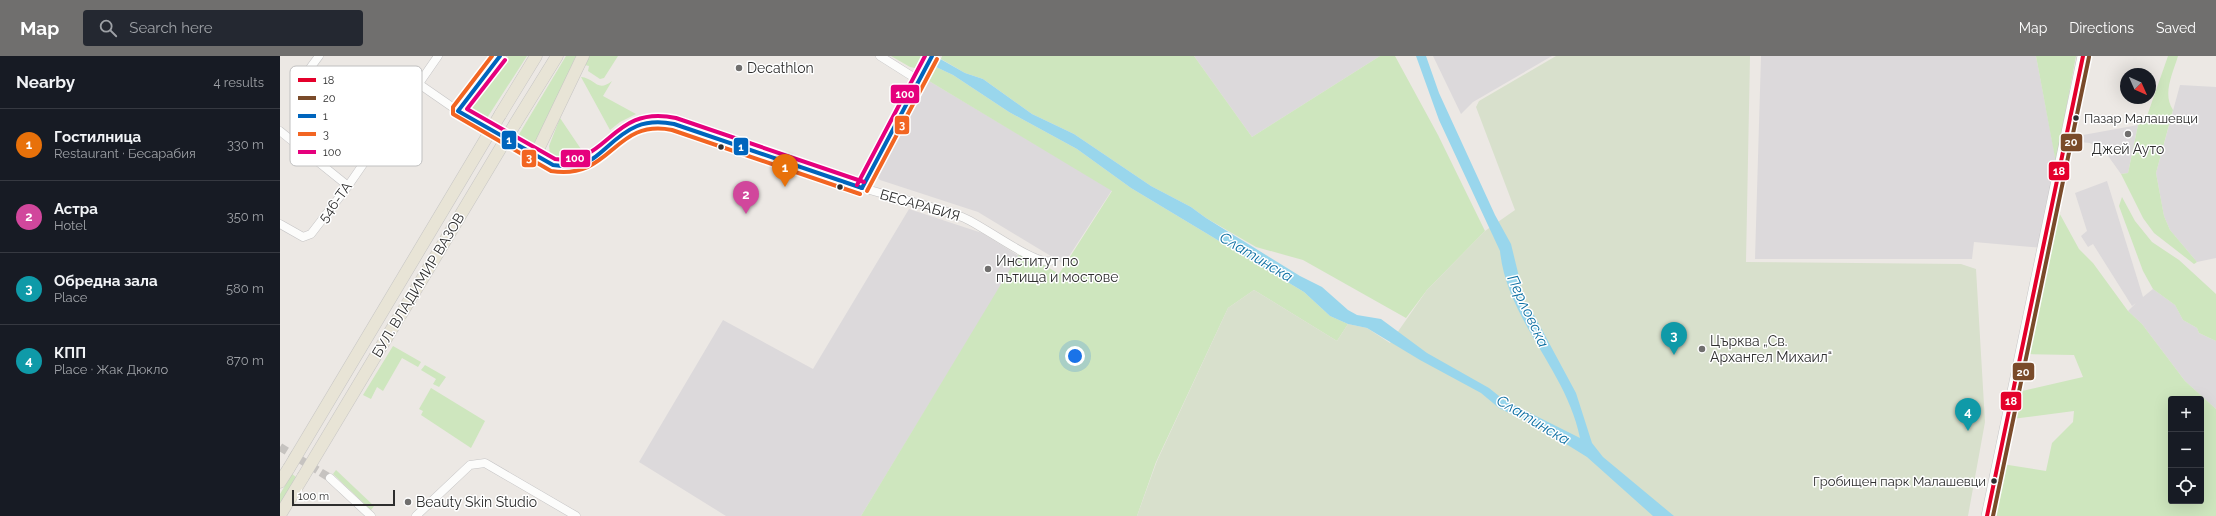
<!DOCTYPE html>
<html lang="en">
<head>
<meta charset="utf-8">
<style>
	body { margin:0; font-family:Raleway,sans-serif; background:#242831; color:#f1f3f6 }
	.controls { position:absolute; right:12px; bottom:12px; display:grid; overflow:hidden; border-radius:4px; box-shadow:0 4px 16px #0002 }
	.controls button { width:36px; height:36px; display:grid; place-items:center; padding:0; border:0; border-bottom:1px solid #363941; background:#171b24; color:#f1f3f6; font:20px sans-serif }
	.compass { position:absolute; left:1840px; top:12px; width:36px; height:36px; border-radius:50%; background:#171b24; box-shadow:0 4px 16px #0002; rotate:135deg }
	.scale { position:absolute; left:12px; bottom:10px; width:103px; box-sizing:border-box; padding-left:4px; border:2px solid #2e2e2e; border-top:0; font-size:11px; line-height:14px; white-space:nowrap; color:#2e2e2e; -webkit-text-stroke:3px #fff; paint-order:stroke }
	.you { position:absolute; left:795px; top:300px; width:14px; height:14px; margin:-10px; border:3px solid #fff; border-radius:50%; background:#1a73e8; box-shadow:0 0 0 6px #1a73e833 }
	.badge { display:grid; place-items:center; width:26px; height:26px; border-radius:50%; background:#706f6e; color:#fff; font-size:13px; font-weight:700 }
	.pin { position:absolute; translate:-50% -33px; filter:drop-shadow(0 1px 2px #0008) }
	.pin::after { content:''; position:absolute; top:21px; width:14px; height:12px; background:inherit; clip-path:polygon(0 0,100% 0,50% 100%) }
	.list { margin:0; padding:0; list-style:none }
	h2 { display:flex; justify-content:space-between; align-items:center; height:52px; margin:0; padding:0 16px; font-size:17px }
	h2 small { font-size:13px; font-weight:400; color:#9ea1a6 }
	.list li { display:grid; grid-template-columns:26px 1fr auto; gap:12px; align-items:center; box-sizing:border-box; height:72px; padding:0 16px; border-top:1px solid #363941 }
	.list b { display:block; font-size:15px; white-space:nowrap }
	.list p { margin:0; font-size:13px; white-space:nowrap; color:#9ea1a6 }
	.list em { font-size:13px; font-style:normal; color:#9ea1a6 }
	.icon { flex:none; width:22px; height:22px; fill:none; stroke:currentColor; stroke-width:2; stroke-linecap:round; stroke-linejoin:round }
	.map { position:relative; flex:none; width:1936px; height:460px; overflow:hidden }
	header { display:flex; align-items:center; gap:24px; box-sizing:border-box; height:56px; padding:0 20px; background:#706f6e; color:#fff }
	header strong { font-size:19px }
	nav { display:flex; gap:22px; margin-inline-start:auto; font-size:14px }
	.search { width:280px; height:36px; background:#242831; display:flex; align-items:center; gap:10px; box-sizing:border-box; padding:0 14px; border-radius:4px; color:#9ea1a6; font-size:15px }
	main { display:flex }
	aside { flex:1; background:#171b24 }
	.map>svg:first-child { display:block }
	.industrial { fill:#dcd9db }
	.green { fill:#cee6be; fill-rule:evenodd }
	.cemetery { fill:#d8e0cc }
	.water { fill:#99d6ec }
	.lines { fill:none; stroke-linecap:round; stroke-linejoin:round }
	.street-tunnel { stroke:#c6c3c0; stroke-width:8; stroke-dasharray:8 4; stroke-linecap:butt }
	.street-casing { stroke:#c5c4c5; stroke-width:9 }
	.secondary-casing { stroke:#c5c4c5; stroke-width:12 }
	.primary-casing { stroke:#c6c5c4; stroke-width:13 }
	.street { stroke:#fcfcfb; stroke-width:8 }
	.secondary { stroke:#fcfcfb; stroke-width:11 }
	.primary { stroke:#e8e4d6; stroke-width:12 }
	.primary-bridge-casing { stroke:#c6c5c4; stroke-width:13; stroke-linecap:butt }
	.primary-bridge { stroke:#e8e4d6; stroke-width:12 }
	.bus-1-casing { stroke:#fff; stroke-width:7 }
	.bus-2-casing { stroke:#fff; stroke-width:7 }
	.bus-3-casing { stroke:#fff; stroke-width:7 }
	.bus-4-casing { stroke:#fff; stroke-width:7 }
	.bus-5-casing { stroke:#fff; stroke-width:7 }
	.bus-1 { stroke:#e4002b; stroke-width:4 }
	.bus-2 { stroke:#7a4b2a; stroke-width:4 }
	.bus-3 { stroke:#0065bd; stroke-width:4 }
	.bus-4 { stroke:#f26522; stroke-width:4 }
	.bus-5 { stroke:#e5007d; stroke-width:4 }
	.poi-dot { fill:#706f6e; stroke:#fff; stroke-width:1.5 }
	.bus-dot { fill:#2e2e2e; stroke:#fff; stroke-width:1.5 }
	.labels { text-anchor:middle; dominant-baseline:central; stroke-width:3; stroke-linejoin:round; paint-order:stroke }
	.bus-label { font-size:13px; fill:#2e2e2e; stroke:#fff; text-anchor:start }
	.poi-label { font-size:14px; fill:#2e2e2e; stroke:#fff; text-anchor:start }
	.street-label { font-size:14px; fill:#2e2e2e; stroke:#fff }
	.water-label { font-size:15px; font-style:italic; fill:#0d6fa3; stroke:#fff }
	.key { fill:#fff; stroke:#c0c0c0; stroke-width:1 }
	.key-label { font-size:11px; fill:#2e2e2e }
	.line-badge { stroke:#fff; stroke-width:1.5 }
	.badge-label { font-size:11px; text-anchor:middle; font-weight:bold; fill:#fff }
</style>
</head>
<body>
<header>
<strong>Map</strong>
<div class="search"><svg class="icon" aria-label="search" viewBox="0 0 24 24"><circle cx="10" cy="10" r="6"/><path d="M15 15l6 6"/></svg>Search here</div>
<nav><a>Map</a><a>Directions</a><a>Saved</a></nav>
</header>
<main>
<aside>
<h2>Nearby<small>4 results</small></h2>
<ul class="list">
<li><span class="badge" style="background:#e8710a">1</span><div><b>Гостилница</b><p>Restaurant · Бесарабия</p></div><em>330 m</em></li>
<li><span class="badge" style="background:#d1479c">2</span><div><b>Астра</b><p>Hotel</p></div><em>350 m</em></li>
<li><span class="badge" style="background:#0f9aa8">3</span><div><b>Обредна зала</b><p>Place</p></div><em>580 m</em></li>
<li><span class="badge" style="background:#0f9aa8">4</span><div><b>КПП</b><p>Place · Жак Дюкло</p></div><em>870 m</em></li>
</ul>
</aside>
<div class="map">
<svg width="1936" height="460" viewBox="0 0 1936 460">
	<rect width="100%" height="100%" fill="#ece8e4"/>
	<g class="industrial">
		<polygon points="914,0 1100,0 972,81"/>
		<polygon points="1153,0 1272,0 1193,46 1181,58"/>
		<polygon points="1481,0 1756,0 1779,121 1763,192 1694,186 1692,203 1475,203"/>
		<polygon points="649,25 832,134 784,208 698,156 600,124 597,121"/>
		<polygon points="1900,29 1936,31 1936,202 1917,206 1890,174 1884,160 1876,117"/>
		<polygon points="1858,69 1848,117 1841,118 1826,97 1810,87 1800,86 1803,79"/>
		<polygon points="1827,125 1863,241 1873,233 1895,249 1903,264 1917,272 1919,277 1936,285 1936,353 1905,325 1862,268 1848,255 1856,247 1852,250 1813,188 1808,191 1801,180 1807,175 1795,137"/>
		<polygon points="629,153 702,177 739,200 581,460 446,460 359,406 443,264 533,313"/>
	</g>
	<g class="green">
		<polygon points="228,0 247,0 207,62 190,50"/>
		<polygon points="286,0 296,0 257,85 251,88 238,80"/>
		<polygon points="309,0 338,0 324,22 320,23 308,15 309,10 305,9"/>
		<polygon points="611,0 641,0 635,12 630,11"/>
		<polygon points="662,0 914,0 972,81 1100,0 1115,0 1158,79 1205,175 1147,234 1126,262 1023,204 976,191 926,162 911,151 871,130 794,78 752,58 703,23 685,17 661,3"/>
		<polygon points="1756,0 1796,0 1776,107"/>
		<path d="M1888,0h10c-5,17 -16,38 -5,54l-17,63 8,43 6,14 27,32 -3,2 -40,-31 -11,-15 -22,-44 7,-1 10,-48 9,-9z"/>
		<polygon points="656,11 673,19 729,56 797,93 851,132 1024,236 1050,260 1068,268 1057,285 974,234 948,252 876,406 857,460 581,460 741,195 779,218 832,135 649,25"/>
		<path d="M301,21c14,1 16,16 31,4l-9,15 33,18 -16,8 -10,8z"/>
		<path d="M280,62l25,37c-12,3 -24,7 -35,0l-1,-9z"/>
		<polygon points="1842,141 1855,165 1872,186 1899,204 1936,238 1936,285 1919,277 1917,272 1903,264 1895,249 1873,233 1863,215 1839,150"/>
		<path d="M1776,151l23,42 14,14 35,48 14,13 43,57 31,28v107h-226l12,-52 44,7 6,-28 21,-21 1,-11 -62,8 6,-27 65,-15 -9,-22 -49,-1zM1891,343h30v102h-30z"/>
		<polygon points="113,290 141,306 138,311 122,302 103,335 97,331 91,343 83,339"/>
		<polygon points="145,309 166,321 159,331 153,328 156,323 141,314"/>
		<polygon points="151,332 205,365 191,392 141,359 143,355 139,353"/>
		<polygon points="56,414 94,450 91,454 53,418"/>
		<polygon points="12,418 16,421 0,448 0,438"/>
	</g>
	<polygon class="cemetery" points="1276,0 1470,0 1466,206 1681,208 1696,213 1705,366 1688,460 857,460 877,405 948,252 974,234 1057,285 1068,268 1087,272 1110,287 1147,234 1205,175 1235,154 1196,51 1199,45"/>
	<path class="water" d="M641,0h14l30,17 18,6 49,35 42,20 77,52 40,21 15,11 94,58 22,11 26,23 9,5 24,4 46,34 62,35 15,12 76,38c-13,-67 -73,-118 -80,-187l-61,-131 -23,-64h10l13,37 56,122 16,29 10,41 -2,8 11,20 4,2 42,78 16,50 11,14 71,59h-21l-66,-59 -29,-18 -33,-21 -8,-1 -18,-9 -18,-15 -61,-33 -53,-32 -19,-4 -18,-8 -26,-24 -173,-104 -54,-39 -68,-37 -56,-37 -17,-8z"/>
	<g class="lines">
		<polyline class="street-tunnel" points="0,391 50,422"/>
		<defs>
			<g id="street">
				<polyline points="600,0 638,24"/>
				<polyline points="25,19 39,0"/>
				<path d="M139,28l39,27 77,45 26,11h15l12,-5 30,-26 26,-14 30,2c63,21 125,44 189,64 33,10 67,17 99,29 19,7 72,48 88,44"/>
				<polyline points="0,75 68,130"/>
				<polyline points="582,132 652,0"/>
				<polyline points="0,168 23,181 31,178 68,130 158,0"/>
				<polyline points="50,422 91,460"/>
				<polyline points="136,460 190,409 205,407 296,460"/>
			</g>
			<polyline id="secondary" points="1707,460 1803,0"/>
			<g id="primary">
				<polyline points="178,55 220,0"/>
				<polyline points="220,59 256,0"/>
				<polyline points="235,68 277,0"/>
				<polyline points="255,100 303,0"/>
				<polyline points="0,426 9,412"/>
				<polyline points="0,459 23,421"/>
			</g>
		</defs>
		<use href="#street" class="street-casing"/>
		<use href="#secondary" class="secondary-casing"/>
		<use href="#primary" class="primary-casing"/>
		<use href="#street" class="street"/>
		<use href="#secondary" class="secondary"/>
		<use href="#primary" class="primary"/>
		<defs>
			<g id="primary-bridge">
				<polyline points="120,260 235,68"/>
				<polyline points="9,412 220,59"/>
				<polyline points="23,421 119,261"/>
			</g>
		</defs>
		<use href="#primary-bridge" class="primary-bridge-casing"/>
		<use href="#primary-bridge" class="primary-bridge"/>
		<defs>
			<polyline id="bus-1" points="1707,460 1803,0"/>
			<polyline id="bus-2" points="1713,460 1809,1"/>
			<g id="bus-3">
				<path d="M220,0l-42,55 95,54c9,1 18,3 27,0 10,-3 18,-10 26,-17 22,-20 37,-30 68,-24l188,64"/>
				<polyline points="582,132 652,0"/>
			</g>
			<g id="bus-4">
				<path d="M212,0l-39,51v7l98,57c61,10 62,-53 121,-41l188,64"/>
				<polyline points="587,135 657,3"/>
			</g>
			<g id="bus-5">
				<path d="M225,4l-38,49 88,50c54,8 55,-55 121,-41l188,64"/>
				<polyline points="577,129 645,0"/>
			</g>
		</defs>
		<use href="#bus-1" class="bus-1-casing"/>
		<use href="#bus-2" class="bus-2-casing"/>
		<use href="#bus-3" class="bus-3-casing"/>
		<use href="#bus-4" class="bus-4-casing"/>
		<use href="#bus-5" class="bus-5-casing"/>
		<use href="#bus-1" class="bus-1"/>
		<use href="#bus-2" class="bus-2"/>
		<use href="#bus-3" class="bus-3"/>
		<use href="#bus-4" class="bus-4"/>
		<use href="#bus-5" class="bus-5"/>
	</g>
	<g class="poi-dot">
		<circle cx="459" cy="12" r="4"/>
		<circle cx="1848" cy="78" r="4"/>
		<circle cx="708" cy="213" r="4"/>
		<circle cx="1422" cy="293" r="4"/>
		<circle cx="128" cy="446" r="4"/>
	</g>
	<g class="bus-dot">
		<circle cx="1796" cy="62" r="3.5"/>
		<circle cx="441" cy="91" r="3.5"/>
		<circle cx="560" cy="131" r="3.5"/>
		<circle cx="1714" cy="425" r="3.5"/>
	</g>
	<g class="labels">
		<g class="bus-label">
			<text x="1804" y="62">Пазар Малашевци</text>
			<text x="1706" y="425" text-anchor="end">Гробищен парк Малашевци</text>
		</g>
		<g class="poi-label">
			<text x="467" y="12">Decathlon</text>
			<text x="1848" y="93" text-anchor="middle">Джей Ауто</text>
			<text x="716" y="205">Институт по<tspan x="716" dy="16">пътища и мостове</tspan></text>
			<text x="1430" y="285">Църква „Св.<tspan x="1430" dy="16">Архангел Михаил“</tspan></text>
			<text x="136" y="446">Beauty Skin Studio</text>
		</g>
		<g class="street-label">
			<text transform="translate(55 146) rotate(-54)">546-ТА</text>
			<text transform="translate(640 149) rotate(16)">БЕСАРАБИЯ</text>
			<text transform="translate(138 229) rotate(-59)">БУЛ. ВЛАДИМИР ВАЗОВ</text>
		</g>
		<g class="water-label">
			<text transform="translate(976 201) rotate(31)">Слатинска</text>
			<text transform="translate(1248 255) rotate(65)">Перловска</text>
			<text transform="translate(1253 364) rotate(31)">Слатинска</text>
		</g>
	</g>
	<rect x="10" y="10" width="132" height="100" rx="6" class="key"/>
	<rect x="18" y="22" width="18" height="4" fill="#e4002b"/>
	<rect x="18" y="40" width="18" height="4" fill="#7a4b2a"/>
	<rect x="18" y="58" width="18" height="4" fill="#0065bd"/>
	<rect x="18" y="76" width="18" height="4" fill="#f26522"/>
	<rect x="18" y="94" width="18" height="4" fill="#e5007d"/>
	<g class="key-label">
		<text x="43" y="28">18</text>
		<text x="43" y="46">20</text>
		<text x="43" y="64">1</text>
		<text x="43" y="82">3</text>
		<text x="43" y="100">100</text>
	</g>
	<g class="line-badge">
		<rect x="610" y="28" width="30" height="20" rx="4" fill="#e5007d"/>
		<rect x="614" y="59" width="16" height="20" rx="4" fill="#f26522"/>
		<rect x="221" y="74" width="16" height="20" rx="4" fill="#0065bd"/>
		<rect x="1780" y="77" width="23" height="19" rx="4" fill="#7a4b2a"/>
		<rect x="453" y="81" width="16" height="19" rx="4" fill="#0065bd"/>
		<rect x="280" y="93" width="31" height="19" rx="4" fill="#e5007d"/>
		<rect x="241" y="93" width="16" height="19" rx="4" fill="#f26522"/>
		<rect x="1768" y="105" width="22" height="20" rx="4" fill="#e4002b"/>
		<rect x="1732" y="306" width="23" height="19" rx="4" fill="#7a4b2a"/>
		<rect x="1720" y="335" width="22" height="20" rx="4" fill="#e4002b"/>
	</g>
	<g class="badge-label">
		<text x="625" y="42">100</text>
		<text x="622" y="73">3</text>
		<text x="229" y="88">1</text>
		<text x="1791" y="90">20</text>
		<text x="461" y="95">1</text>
		<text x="295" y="106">100</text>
		<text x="249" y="106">3</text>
		<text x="1779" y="119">18</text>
		<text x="1743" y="320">20</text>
		<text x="1731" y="349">18</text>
	</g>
</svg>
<div class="controls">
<button>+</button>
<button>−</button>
<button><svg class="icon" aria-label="locate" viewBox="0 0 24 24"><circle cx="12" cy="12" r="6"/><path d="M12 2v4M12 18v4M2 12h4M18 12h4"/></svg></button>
</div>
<svg class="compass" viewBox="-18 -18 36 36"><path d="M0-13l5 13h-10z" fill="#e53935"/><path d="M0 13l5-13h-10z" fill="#9ea1a6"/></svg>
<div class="scale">100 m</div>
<div class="you"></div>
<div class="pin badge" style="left:505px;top:131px;background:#e8710a">1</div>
<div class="pin badge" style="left:466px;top:158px;background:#d1479c">2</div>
<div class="pin badge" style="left:1394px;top:299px;background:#0f9aa8">3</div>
<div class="pin badge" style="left:1688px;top:375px;background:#0f9aa8">4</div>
</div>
</main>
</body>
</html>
